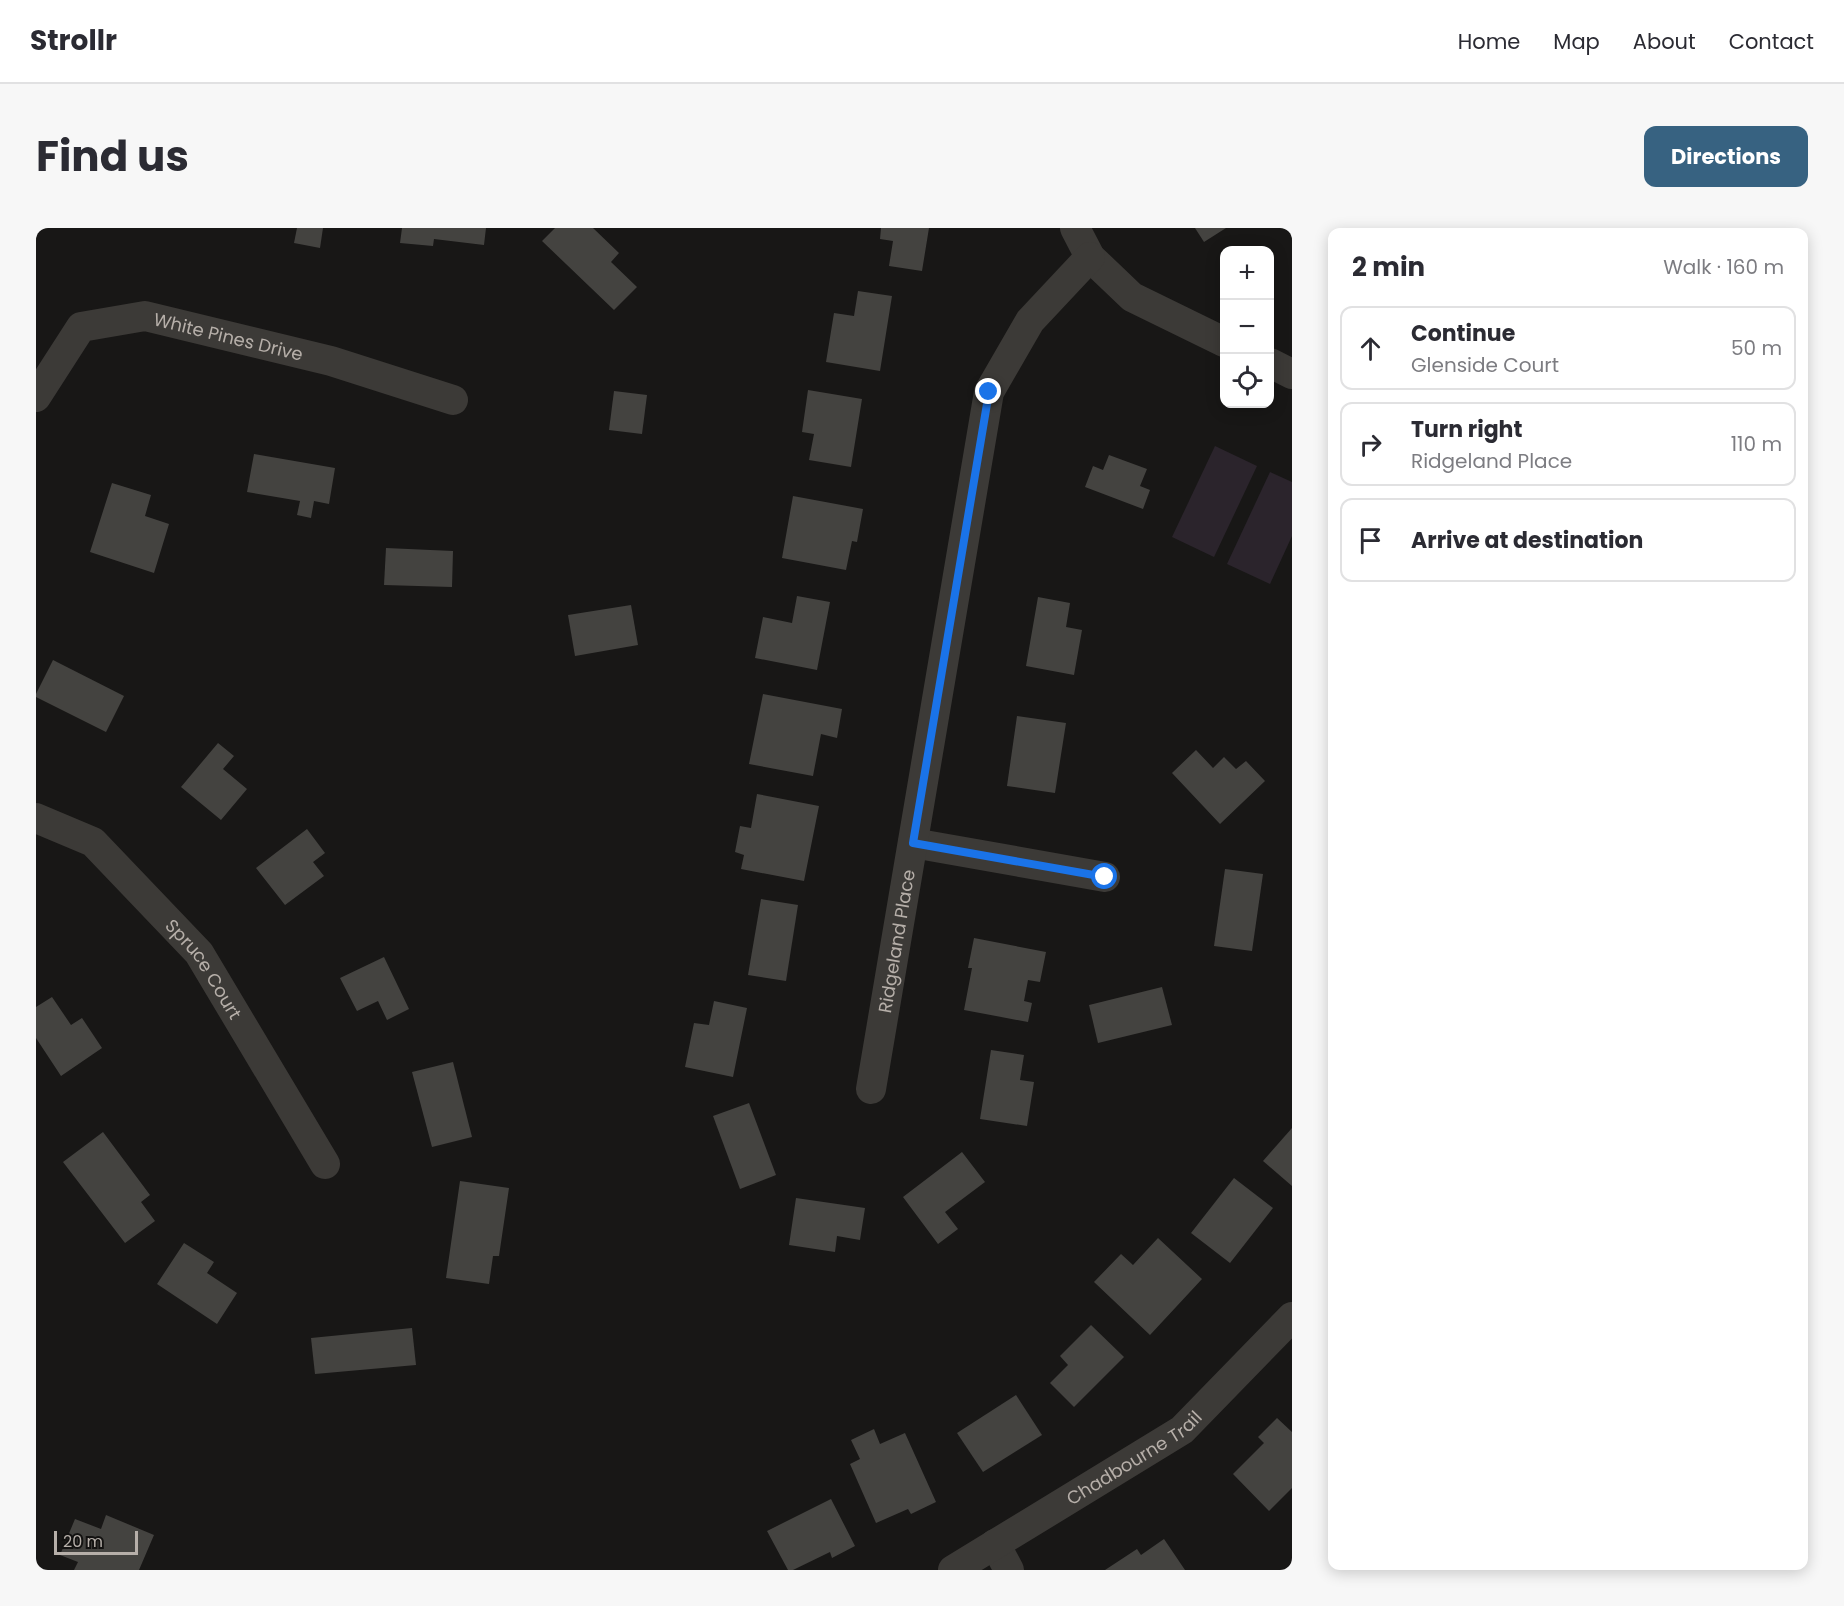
<!DOCTYPE html>
<html lang="en">
<head>
<meta charset="utf-8">
<style>
	body { margin:0; font-family:Poppins,sans-serif; background:#f7f7f7; color:#2b2b33 }
	.controls { position:absolute; right:18px; top:18px; display:grid; overflow:hidden; border-radius:12px; box-shadow:0 3px 15px #0003 }
	.controls button { width:54px; height:54px; display:grid; place-items:center; padding:0; border:0; border-bottom:2px solid #e1e1e2; background:#fff; color:#2b2b33; font:30px sans-serif }
	.scale { position:absolute; left:18px; bottom:15px; width:84px; box-sizing:border-box; padding-left:6px; border:3px solid #b6afa9; border-top:0; font-size:16px; line-height:21px; white-space:nowrap; color:#b6afa9; -webkit-text-stroke:4px #131211; paint-order:stroke }
	.stop { position:absolute; width:18px; height:18px; margin:-14px; border:4px solid #1a73e8; border-radius:50%; background:#fff }
	.stop.end { background:#1a73e8; border-color:#fff; box-shadow:0 2px 6px #0008 }
	.list { margin:0; padding:0; list-style:none }
	h2 { display:flex; justify-content:space-between; align-items:center; height:78px; margin:0; padding:0 24px; font-size:26px }
	h2 small { font-size:20px; font-weight:400; color:#7c7c81 }
	.list li { display:grid; grid-template-columns:39px 1fr auto; gap:18px; align-items:center; box-sizing:border-box; height:84px; margin:0 12px 12px; padding:0 12px; border:2px solid #e1e1e2; border-radius:12px }
	.list b { display:block; font-size:22px; white-space:nowrap }
	.list p { margin:0; font-size:20px; white-space:nowrap; color:#7c7c81 }
	.list em { font-size:20px; font-style:normal; color:#7c7c81 }
	.icon { flex:none; width:33px; height:33px; fill:none; stroke:currentColor; stroke-width:2; stroke-linecap:round; stroke-linejoin:round }
	.map { position:relative; flex:none; width:1256px; height:1342px; overflow:hidden; border-radius:12px }
	header { display:flex; align-items:center; gap:36px; box-sizing:border-box; height:84px; padding:0 30px; background:#fff; border-bottom:2px solid #e1e1e2 }
	header strong { font-size:28px }
	nav { display:flex; gap:33px; margin-inline-start:auto; font-size:21px }
	.intro { display:flex; align-items:center; justify-content:space-between; box-sizing:border-box; height:144px; padding:0 36px }
	h1 { margin:0; font-size:42px }
	.button { padding:15px 27px; border-radius:12px; background:#376281; color:#fff; font-size:21px; font-weight:700 }
	main { display:flex; gap:36px; padding:0 36px }
	aside { flex:1; background:#fff; border-radius:12px; box-shadow:0 3px 15px #0003 }
	.map>svg:first-child { display:block }
	.green { fill:#2b242c }
	.building { fill:#444340 }
	.lines { fill:none; stroke-linecap:round; stroke-linejoin:round }
	.minor { stroke:#3c3a37; stroke-width:30 }
	.route { stroke:#1a73e8; stroke-width:8 }
	.labels { text-anchor:middle; dominant-baseline:central; stroke-width:4.5; stroke-linejoin:round; paint-order:stroke }
	.street-label { font-size:18px; fill:#b6afa9; stroke:#131211 }
</style>
</head>
<body>
<header>
<strong>Strollr</strong>
<nav><a>Home</a><a>Map</a><a>About</a><a>Contact</a></nav>
</header>
<div class="intro"><h1>Find us</h1><a class="button">Directions</a></div>
<main>
<div class="map">
<svg width="1256" height="1342" viewBox="0 0 1256 1342">
	<rect width="100%" height="100%" fill="#181716"/>
	<g class="green">
		<polygon points="1179,218 1221,238 1178,329 1136,309"/>
		<polygon points="1234,244 1256,254 1256,308 1234,356 1191,336"/>
	</g>
	<g class="building">
		<polygon points="261,0 287,0 284,20 258,15"/>
		<polygon points="366,0 450,0 448,17 398,11 397,18 364,15"/>
		<polygon points="519,0 557,0 583,25 575,34 601,59 578,82 506,13"/>
		<polygon points="845,0 893,0 886,43 853,38 857,13 844,11"/>
		<polygon points="1159,0 1190,0 1168,14"/>
		<polygon points="822,63 856,68 844,143 790,134 798,85 818,88"/>
		<polygon points="772,162 826,171 815,239 773,232 778,206 766,204"/>
		<polygon points="578,163 611,167 606,206 573,202"/>
		<polygon points="218,226 299,240 293,276 278,273 275,290 261,287 264,273 211,264"/>
		<polygon points="1073,227 1111,241 1104,258 1114,262 1107,281 1049,259 1057,238 1067,242"/>
		<polygon points="76,255 115,267 109,288 133,296 118,345 54,324"/>
		<polygon points="757,268 827,281 821,314 816,313 810,342 746,330"/>
		<polygon points="350,320 417,323 416,359 348,357"/>
		<polygon points="761,368 794,374 781,442 719,430 727,389 756,395"/>
		<polygon points="1002,369 1034,375 1030,399 1046,402 1038,447 990,438"/>
		<polygon points="595,377 602,417 539,428 532,387"/>
		<polygon points="17,432 88,468 70,504 0,469 0,466"/>
		<polygon points="727,466 806,481 801,510 785,506 777,548 713,536"/>
		<polygon points="981,488 1030,495 1019,565 971,558"/>
		<polygon points="182,515 198,528 187,541 211,561 185,592 145,559"/>
		<polygon points="1160,522 1177,540 1188,529 1200,541 1210,533 1229,553 1184,596 1136,545"/>
		<polygon points="721,566 783,578 768,653 705,641 708,627 699,624 704,598 715,600"/>
		<polygon points="271,601 289,625 277,634 288,648 249,677 220,640"/>
		<polygon points="1189,641 1227,646 1216,723 1178,718"/>
		<polygon points="725,671 762,677 750,753 712,747"/>
		<polygon points="938,710 1010,724 1004,754 992,752 988,773 996,775 992,794 928,782 936,740 932,740"/>
		<polygon points="348,729 373,781 351,792 342,773 321,783 304,750"/>
		<polygon points="1126,759 1136,797 1062,815 1053,777"/>
		<polygon points="16,769 35,797 46,790 66,820 25,848 0,810 0,779"/>
		<polygon points="678,773 711,780 697,849 649,839 658,795 673,797"/>
		<polygon points="955,822 988,827 984,852 998,854 991,898 944,891"/>
		<polygon points="417,834 436,909 396,919 376,844"/>
		<polygon points="713,875 740,947 704,961 677,888"/>
		<polygon points="1256,900 1256,958 1227,933"/>
		<polygon points="67,904 114,967 105,974 119,993 89,1015 27,934"/>
		<polygon points="926,924 949,954 909,984 922,1001 902,1016 867,969"/>
		<polygon points="1198,950 1237,980 1194,1035 1155,1005"/>
		<polygon points="424,953 473,960 463,1028 457,1028 453,1056 410,1050"/>
		<polygon points="760,970 829,980 824,1012 801,1008 799,1024 753,1017"/>
		<polygon points="1122,1010 1166,1051 1114,1107 1058,1054 1085,1026 1097,1037"/>
		<polygon points="148,1015 178,1034 171,1045 201,1065 181,1096 121,1056"/>
		<polygon points="1055,1097 1088,1129 1038,1179 1014,1155 1032,1137 1024,1128"/>
		<polygon points="376,1100 380,1137 279,1146 275,1110"/>
		<polygon points="980,1167 1006,1207 947,1244 921,1205"/>
		<polygon points="1241,1190 1256,1204 1256,1260 1233,1283 1197,1246 1228,1215 1222,1209"/>
		<polygon points="838,1201 844,1216 869,1205 900,1274 875,1286 872,1281 840,1295 814,1236 824,1231 815,1212"/>
		<polygon points="795,1271 819,1318 796,1330 794,1324 757,1342 752,1342 731,1303"/>
		<polygon points="70,1287 118,1307 103,1342 38,1342 42,1334 24,1327 39,1291 65,1301"/>
		<polygon points="1128,1311 1149,1342 1069,1342 1101,1321 1105,1327"/>
	</g>
	<g class="lines">
		<g class="minor">
			<polyline points="1039,0 1054,29 1096,69 1188,114"/>
			<polyline points="1234,135 1256,146"/>
			<path id="s1" d="M0,169l45,-70 64,-11 186,45 122,39"/>
			<path id="s2" d="M0,590l57,24 106,111 126,211"/>
			<polyline points="877,615 1069,649"/>
			<path id="s3" d="M835,861l118,-697 41,-71 60,-64"/>
			<polyline points="959,1316 973,1342"/>
			<path id="s4" d="M917,1342l229,-140 110,-113"/>
		</g>
	</g>
	<g class="lines">
		<polyline class="route" points="953,164 877,615 1069,649"/>
	</g>
	<g class="labels">
		<g class="street-label">
			<text stroke="none"><textPath href="#s1" startOffset="234">White Pines Drive</textPath></text>
			<text stroke="none"><textPath href="#s3" startOffset="150">Ridgeland Place</textPath></text>
			<text stroke="none"><textPath href="#s2" startOffset="231">Spruce Court</textPath></text>
			<text stroke="none"><textPath href="#s4" startOffset="213">Chadbourne Trail</textPath></text>
		</g>
	</g>
</svg>
<div class="controls">
<button>+</button>
<button>−</button>
<button><svg class="icon" aria-label="locate" viewBox="0 0 24 24"><circle cx="12" cy="12" r="6"/><path d="M12 2v4M12 18v4M2 12h4M18 12h4"/></svg></button>
</div>
<div class="scale">20 m</div>
<div class="stop" style="left:1069px;top:649px"></div>
<div class="stop end" style="left:953px;top:164px"></div>
</div>
<aside>
<h2>2 min<small>Walk · 160 m</small></h2>
<ul class="list">
<li><svg class="icon" aria-label="ahead" viewBox="0 0 24 24"><path d="M12 20V5M6 11l6-6 6 6"/></svg><div><b>Continue</b><p>Glenside Court</p></div><em>50 m</em></li>
<li><svg class="icon" aria-label="right" viewBox="0 0 24 24"><path d="M7 20v-9h11M14 6l5 5-5 5"/></svg><div><b>Turn right</b><p>Ridgeland Place</p></div><em>110 m</em></li>
<li><svg class="icon" aria-label="arrive" viewBox="0 0 24 24"><path d="M6 21V4h12l-3 4 3 4H6"/></svg><div><b>Arrive at destination</b></div></li>
</ul>
</aside>
</main>
</body>
</html>
